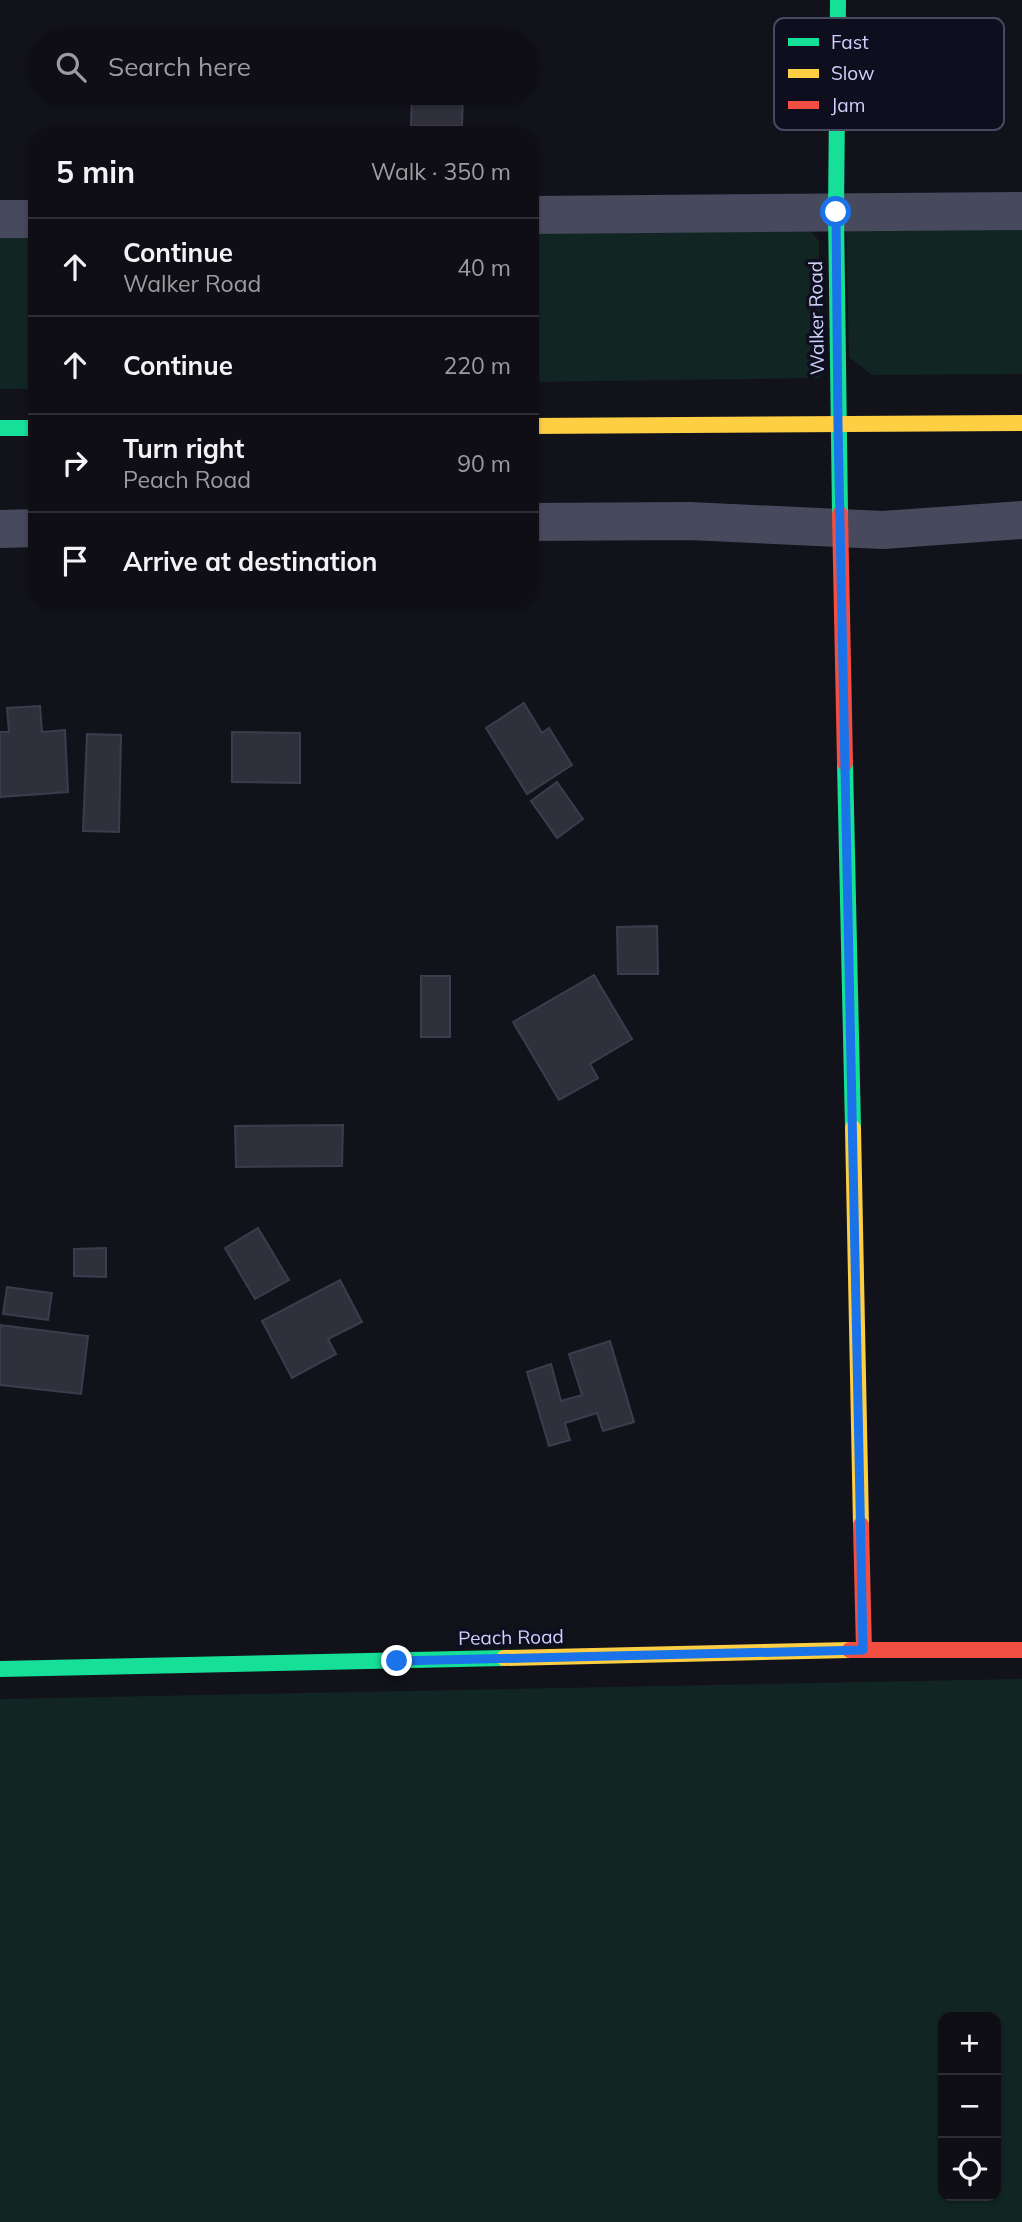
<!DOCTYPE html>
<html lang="en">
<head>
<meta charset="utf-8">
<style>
	body { margin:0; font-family:Mulish,sans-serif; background:#1c1c22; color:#f1f3f6 }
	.controls { position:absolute; right:21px; bottom:21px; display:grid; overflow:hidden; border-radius:14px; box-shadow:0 2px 5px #0004 }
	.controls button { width:63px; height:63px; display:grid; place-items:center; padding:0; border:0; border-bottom:2px solid #2e2e34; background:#0e0e14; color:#f1f3f6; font:35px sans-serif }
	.stop { position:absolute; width:21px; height:21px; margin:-16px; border:5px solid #1a73e8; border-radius:50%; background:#fff }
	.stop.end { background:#1a73e8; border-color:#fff; box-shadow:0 2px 7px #0008 }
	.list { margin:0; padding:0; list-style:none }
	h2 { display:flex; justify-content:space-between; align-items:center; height:91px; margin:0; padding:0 28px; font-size:30px }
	h2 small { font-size:23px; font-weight:400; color:#9b9ca0 }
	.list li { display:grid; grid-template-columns:46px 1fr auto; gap:21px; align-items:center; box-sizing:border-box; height:98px; padding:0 28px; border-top:2px solid #2e2e34 }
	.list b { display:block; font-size:26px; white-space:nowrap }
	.list p { margin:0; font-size:23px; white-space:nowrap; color:#9b9ca0 }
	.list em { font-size:23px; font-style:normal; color:#9b9ca0 }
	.icon { flex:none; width:38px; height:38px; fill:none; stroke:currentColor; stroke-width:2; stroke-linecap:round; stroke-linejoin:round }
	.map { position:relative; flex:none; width:1022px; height:2222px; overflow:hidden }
	.search { position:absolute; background:#0e0e14; box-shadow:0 2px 5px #0004; left:28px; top:28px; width:511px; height:77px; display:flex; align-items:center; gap:18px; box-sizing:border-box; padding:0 24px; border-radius:38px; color:#9b9ca0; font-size:26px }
	.panel { position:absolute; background:#0e0e14; box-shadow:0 2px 5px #0004; left:28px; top:126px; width:511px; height:483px; border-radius:28px }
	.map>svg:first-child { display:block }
	.green { fill:#112623; fill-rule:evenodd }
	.building { fill:#30303d; stroke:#3d3c4e; stroke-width:2 }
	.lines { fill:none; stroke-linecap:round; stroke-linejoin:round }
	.street { stroke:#47495c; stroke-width:38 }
	.fast { stroke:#16e098; stroke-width:16 }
	.slow { stroke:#ffcf43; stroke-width:16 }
	.jam { stroke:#f24e42; stroke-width:16 }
	.route { stroke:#1a73e8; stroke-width:9 }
	.labels { text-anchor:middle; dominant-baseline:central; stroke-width:7; stroke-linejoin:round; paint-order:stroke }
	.street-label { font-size:19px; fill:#cfd1fc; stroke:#0e0e1f }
	.key { fill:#0e0e1f; stroke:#484861; stroke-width:2 }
	.key-label { font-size:19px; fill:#cfd1fc }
</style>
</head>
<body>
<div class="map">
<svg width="1022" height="2222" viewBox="0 0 1022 2222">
	<rect width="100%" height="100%" fill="#12121b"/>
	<g class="green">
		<polygon points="1022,221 1022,374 872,375 849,357 846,222"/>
		<polygon points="806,226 819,241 820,378 530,382 530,228"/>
		<polygon points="37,231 37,389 0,389 0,232"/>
		<path d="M1022,1679v543h-1022v-523zM996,2017v179h-53v-179z"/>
	</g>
	<g class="building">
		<polygon points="412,93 463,93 462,126 411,126"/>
		<polygon points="524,703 542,733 549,728 572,765 527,794 486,728"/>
		<polygon points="40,706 42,732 65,730 68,792 0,797 0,732 9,732 7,708"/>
		<polygon points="232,732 300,733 300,783 232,782"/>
		<polygon points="87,734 121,735 119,832 83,831"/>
		<polygon points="557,782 583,819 557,838 531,801"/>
		<polygon points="657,926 658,974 618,974 617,927"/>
		<polygon points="594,975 632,1039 590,1064 598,1078 559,1100 513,1022"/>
		<rect x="421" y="976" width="29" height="61"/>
		<polygon points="343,1125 342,1166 236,1167 235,1126"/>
		<polygon points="258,1228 289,1280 255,1299 225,1248"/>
		<polygon points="106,1248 106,1277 74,1276 74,1249"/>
		<polygon points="340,1280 362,1322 328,1339 336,1354 292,1378 262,1321"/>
		<polygon points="7,1287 52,1293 48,1320 3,1314"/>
		<polygon points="0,1325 88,1336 81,1394 0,1385"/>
		<polygon points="610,1341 634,1422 603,1431 597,1413 565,1423 570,1440 549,1446 527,1372 551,1364 561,1401 582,1395 569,1354"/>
	</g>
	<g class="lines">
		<g class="street">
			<polyline points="530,215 1022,211"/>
			<polyline points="0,219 37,219"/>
			<polyline points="530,522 689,521 883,530 1022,520"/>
			<polyline points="0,529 37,528"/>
		</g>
		<g class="fast">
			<polyline points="838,0 836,212 840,514"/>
			<polyline points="0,428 37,428"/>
			<polyline points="845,763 853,1128"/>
			<polyline points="0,1669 504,1658"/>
		</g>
		<g class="slow">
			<polyline points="530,426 1022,423"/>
			<polyline points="853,1128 861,1525"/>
			<polyline points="504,1658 850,1650"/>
		</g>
		<g class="jam">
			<polyline points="840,514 845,763"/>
			<polyline points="861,1525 864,1650"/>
			<polyline points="850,1650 1022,1650"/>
		</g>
	</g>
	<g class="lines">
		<polyline class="route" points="397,1661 863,1650 838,425 836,212"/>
	</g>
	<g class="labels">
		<g class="street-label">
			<text transform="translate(816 318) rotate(-91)">Walker Road</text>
			<text transform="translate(511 1637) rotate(-1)">Peach Road</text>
		</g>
	</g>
	<rect x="774" y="18" width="230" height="112" rx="10" class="key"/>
	<rect x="788" y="38" width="31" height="8" fill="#16e098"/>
	<rect x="788" y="69" width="31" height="9" fill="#ffcf43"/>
	<rect x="788" y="101" width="31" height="8" fill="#f24e42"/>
	<g class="key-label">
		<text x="831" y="49">Fast</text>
		<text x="831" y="80">Slow</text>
		<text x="831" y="112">Jam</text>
	</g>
</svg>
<div class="controls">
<button>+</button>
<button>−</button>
<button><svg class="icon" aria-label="locate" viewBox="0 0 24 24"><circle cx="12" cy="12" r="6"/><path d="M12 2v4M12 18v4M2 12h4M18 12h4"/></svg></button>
</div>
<div class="stop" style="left:836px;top:212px"></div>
<div class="stop end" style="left:397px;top:1661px"></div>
<div class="search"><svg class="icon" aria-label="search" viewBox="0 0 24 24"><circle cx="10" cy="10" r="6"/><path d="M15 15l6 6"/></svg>Search here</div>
<section class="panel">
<h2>5 min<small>Walk · 350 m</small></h2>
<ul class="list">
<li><svg class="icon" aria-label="ahead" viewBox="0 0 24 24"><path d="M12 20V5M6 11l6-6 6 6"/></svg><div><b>Continue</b><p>Walker Road</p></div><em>40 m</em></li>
<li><svg class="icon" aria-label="ahead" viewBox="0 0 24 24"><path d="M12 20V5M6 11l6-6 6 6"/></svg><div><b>Continue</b></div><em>220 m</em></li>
<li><svg class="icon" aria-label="right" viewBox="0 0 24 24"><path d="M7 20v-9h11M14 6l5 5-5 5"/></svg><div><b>Turn right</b><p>Peach Road</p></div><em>90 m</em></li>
<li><svg class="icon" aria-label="arrive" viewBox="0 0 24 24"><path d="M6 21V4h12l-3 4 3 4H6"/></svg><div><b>Arrive at destination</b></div></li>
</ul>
</section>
</div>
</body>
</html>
